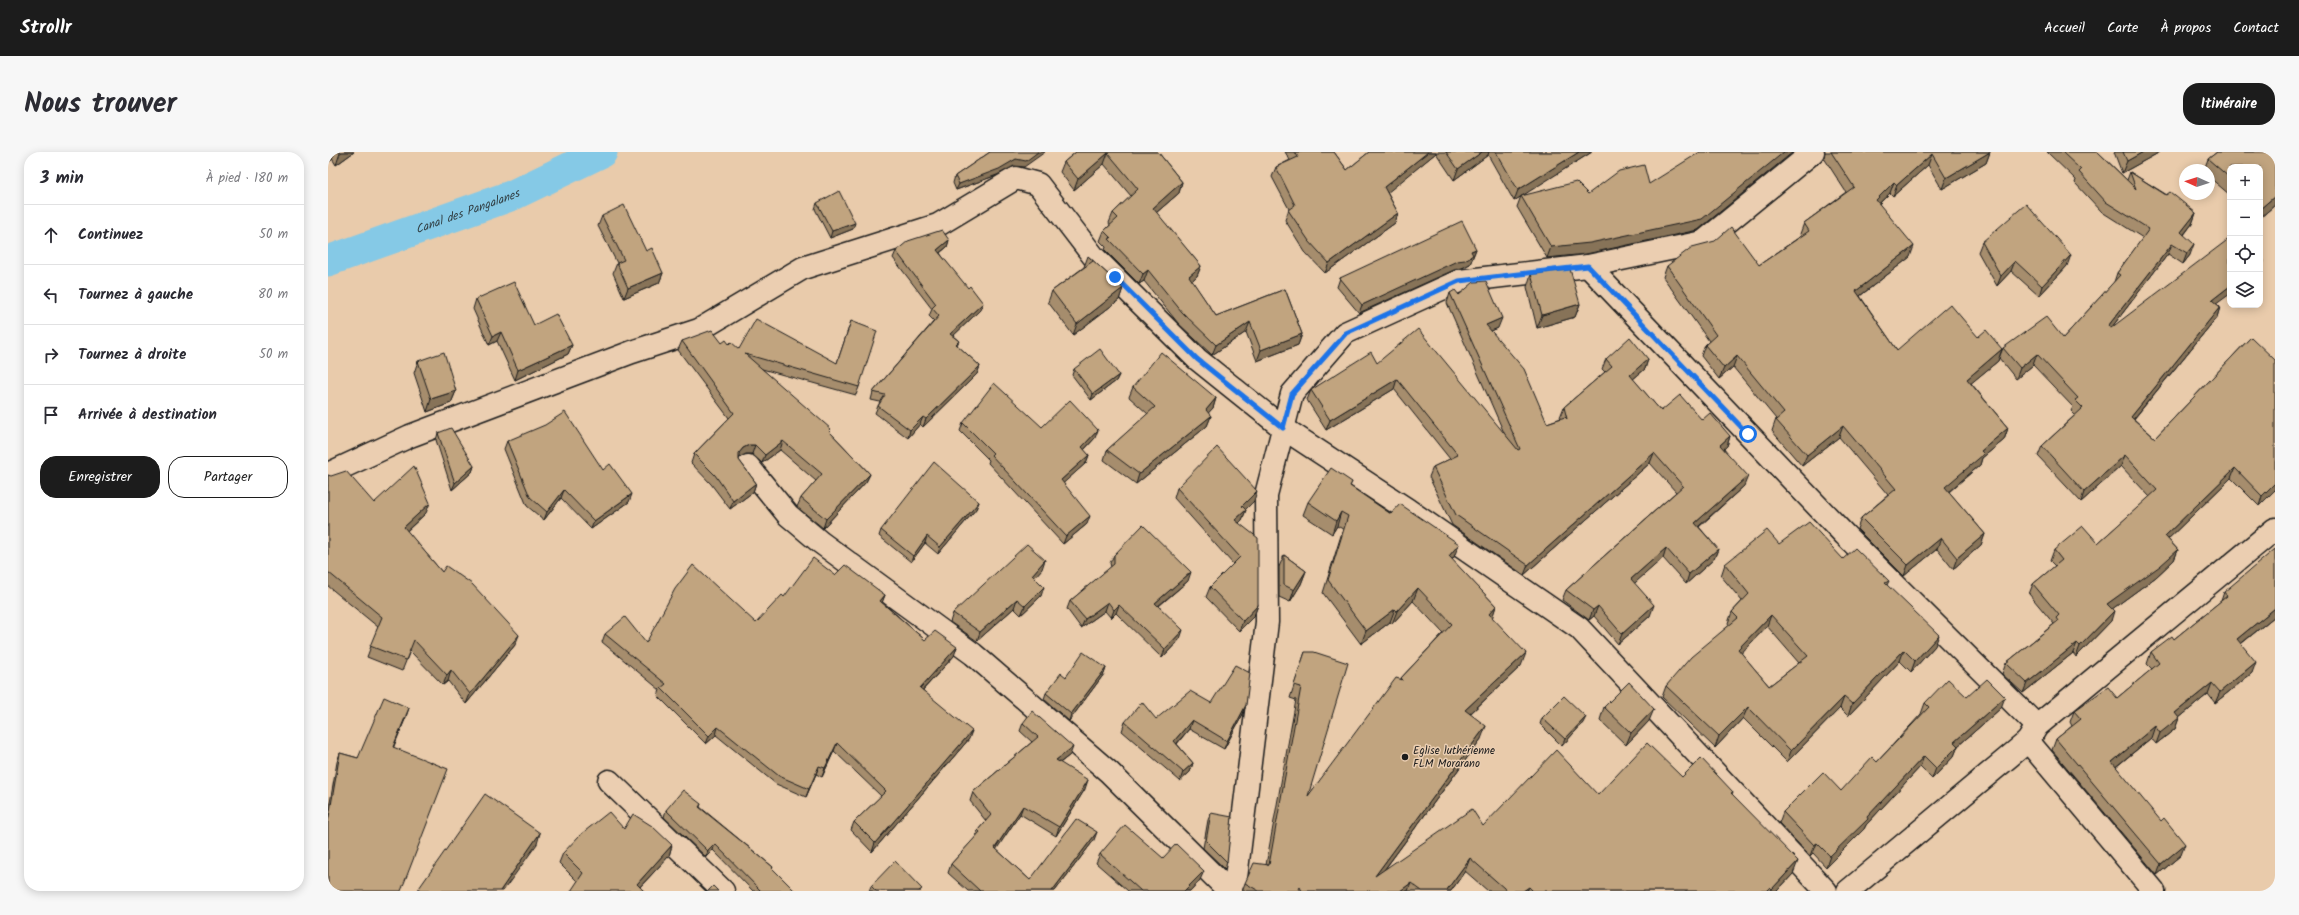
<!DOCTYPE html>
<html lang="fr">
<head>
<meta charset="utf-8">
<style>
	body { margin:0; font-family:Kalam,sans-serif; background:#f7f7f7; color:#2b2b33 }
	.controls { position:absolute; right:12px; top:12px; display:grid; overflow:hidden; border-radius:8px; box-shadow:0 2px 10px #0003 }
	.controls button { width:36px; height:36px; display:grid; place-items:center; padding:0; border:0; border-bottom:1px solid #e1e1e2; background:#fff; color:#2b2b33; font:20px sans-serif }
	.compass { position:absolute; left:1851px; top:12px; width:36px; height:36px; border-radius:50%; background:#fff; box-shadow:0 2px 10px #0003; rotate:273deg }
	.stop { position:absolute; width:12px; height:12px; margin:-9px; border:3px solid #1a73e8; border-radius:50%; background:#fff }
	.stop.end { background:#1a73e8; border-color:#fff; box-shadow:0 1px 4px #0008 }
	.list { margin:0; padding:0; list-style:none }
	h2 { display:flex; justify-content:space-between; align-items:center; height:52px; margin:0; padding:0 16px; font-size:17px }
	h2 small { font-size:13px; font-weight:400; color:#7c7c81 }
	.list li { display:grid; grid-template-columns:26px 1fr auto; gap:12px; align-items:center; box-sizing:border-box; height:60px; padding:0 16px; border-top:1px solid #e1e1e2 }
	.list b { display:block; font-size:15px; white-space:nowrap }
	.list em { font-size:13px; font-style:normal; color:#7c7c81 }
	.actions { display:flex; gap:8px; padding:12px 16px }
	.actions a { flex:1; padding:9px 0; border:1px solid #1c1c1c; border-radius:16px; text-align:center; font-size:14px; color:#1c1c1c }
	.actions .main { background:#1c1c1c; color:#fff }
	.icon { flex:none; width:22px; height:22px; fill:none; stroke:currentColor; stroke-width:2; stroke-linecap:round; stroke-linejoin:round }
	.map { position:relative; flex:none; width:1947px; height:739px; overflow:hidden; border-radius:16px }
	header { display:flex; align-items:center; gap:24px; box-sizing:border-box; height:56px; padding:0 20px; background:#1c1c1c; color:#fff }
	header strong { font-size:19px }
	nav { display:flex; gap:22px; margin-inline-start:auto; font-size:14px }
	.intro { display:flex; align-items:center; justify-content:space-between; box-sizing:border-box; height:96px; padding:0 24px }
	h1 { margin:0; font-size:28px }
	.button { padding:10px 18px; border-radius:16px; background:#1c1c1c; color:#fff; font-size:14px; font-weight:700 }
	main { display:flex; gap:24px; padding:0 24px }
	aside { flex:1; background:#fff; border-radius:16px; box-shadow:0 2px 10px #0003 }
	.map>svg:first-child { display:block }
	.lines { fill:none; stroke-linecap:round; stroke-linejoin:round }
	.canal { stroke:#85c9e6; stroke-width:31 }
	.street-casing { stroke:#1c1c1c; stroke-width:25 }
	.street { stroke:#ebceb1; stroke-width:22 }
	.wall { fill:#a68d6d; stroke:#1c1c1c; fill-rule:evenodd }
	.shaded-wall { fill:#877359; stroke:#1c1c1c }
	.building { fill:#c1a47f; stroke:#1c1c1c; fill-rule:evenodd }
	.route { stroke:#1a73e8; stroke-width:5 }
	.poi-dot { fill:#1c1c1c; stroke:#ebceb1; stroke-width:1.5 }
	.labels { text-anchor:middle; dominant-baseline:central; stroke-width:3; stroke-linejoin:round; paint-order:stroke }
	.poi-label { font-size:11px; fill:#1c1c1c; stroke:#ebceb1; text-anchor:start }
	.water-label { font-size:12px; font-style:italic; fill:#313f44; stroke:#ebceb1 }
</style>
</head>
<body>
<header>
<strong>Strollr</strong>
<nav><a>Accueil</a><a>Carte</a><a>À propos</a><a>Contact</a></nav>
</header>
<div class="intro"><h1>Nous trouver</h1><a class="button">Itinéraire</a></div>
<main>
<aside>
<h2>3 min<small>À pied · 180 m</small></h2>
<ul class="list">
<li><svg class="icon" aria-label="ahead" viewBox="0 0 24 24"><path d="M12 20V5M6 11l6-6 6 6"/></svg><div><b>Continuez</b></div><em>50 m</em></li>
<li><svg class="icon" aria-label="left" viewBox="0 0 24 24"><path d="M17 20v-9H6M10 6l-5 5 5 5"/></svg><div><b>Tournez à gauche</b></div><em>80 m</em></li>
<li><svg class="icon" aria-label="right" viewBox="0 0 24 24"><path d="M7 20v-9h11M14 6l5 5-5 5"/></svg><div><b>Tournez à droite</b></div><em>50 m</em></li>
<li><svg class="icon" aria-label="arrive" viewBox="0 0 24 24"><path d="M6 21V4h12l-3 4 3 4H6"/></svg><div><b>Arrivée à destination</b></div></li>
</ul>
<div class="actions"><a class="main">Enregistrer</a><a>Partager</a></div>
</aside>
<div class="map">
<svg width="1947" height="739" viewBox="0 0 1947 739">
	<rect width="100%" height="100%" fill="#e9cbab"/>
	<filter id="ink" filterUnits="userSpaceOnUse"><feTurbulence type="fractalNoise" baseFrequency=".025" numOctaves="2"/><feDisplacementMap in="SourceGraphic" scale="8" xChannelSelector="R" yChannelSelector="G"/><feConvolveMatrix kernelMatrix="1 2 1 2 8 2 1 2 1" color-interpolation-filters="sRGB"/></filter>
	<g filter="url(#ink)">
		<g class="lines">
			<path class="canal" id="s1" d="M0,109l185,-66 89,-43"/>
			<defs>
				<g id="street">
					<polyline points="1260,114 1517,383 1709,574"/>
					<polyline points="420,314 460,363 492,390 645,502 781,620 901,739"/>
					<polyline points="0,322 82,284 304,200 371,178 475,116 610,73 688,26 710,32 766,105 869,207 955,276 1080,358 1251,476 1498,739"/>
					<polyline points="1700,589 1826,739"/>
					<polyline points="281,629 395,739"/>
					<polyline points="901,739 908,726 939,470 938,343 964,242 1017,181 1131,129 1260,114 1375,90 1485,0"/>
					<polyline points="1520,739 1700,589 1709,574 1947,377"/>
				</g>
			</defs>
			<use href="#street" class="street-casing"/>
			<use href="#street" class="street"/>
		</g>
		<g class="wall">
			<polygon points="0,0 26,0 8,13"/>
			<polygon points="662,0 696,15 686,14 669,23 628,38 625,31 627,24"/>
			<polygon points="748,0 830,0 854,30 851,41 828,61 873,114 869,124 864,129 888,164 957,137 974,182 970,193 929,209 918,180 884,203 850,171 816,129 811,132 777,98 778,95 772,89 776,79 782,73 781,71 785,61 803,44 776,12 746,38 732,20 736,10"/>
			<polygon points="957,0 1006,0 1019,18 1041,0 1264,0 1194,43 1260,42 1321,32 1370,78 1258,102 1219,106 1189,55 1193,44 1186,49 1160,3 1126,28 1108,1 1059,40 1070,61 1067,71 997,121 977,100 957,68 961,57 944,25 948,15 962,8"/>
			<polygon points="1497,0 1662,0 1658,11 1614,37 1600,13 1565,44 1562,41 1551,52 1582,105 1532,144 1569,198 1650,185 1674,197 1670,209 1643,231 1680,276 1676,288 1654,306 1652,313 1621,340 1657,382 1653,393 1625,417 1609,397 1576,424 1529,377 1533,366 1560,343 1511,285 1474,314 1444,279 1448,267 1405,215 1391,227 1373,204 1377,193 1381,189 1335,125 1339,114 1431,113 1473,84 1472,82 1476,71 1518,40 1496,6"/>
			<polygon points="1719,0 1770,0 1799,28 1802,20 1868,61 1864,72 1856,83 1862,103 1855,112 1840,102 1784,175 1889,152 1892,155 1889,165 1806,267 1827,286 1923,185 1947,338 1931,354 1903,326 1840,387 1850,398 1846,408 1828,425 1784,457 1783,469 1748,505 1745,501 1695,541 1674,522 1678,511 1726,472 1701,442 1705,432 1727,414 1722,409 1726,398 1770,391 1822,345 1793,314 1753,350 1710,304 1714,294 1747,263 1743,259 1745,255 1705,213 1688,227 1671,206 1675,196 1735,186 1786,130 1789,121 1815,86 1774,60 1747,31 1748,28"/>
			<polygon points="1786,0 1832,0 1794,21"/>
			<polygon points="1889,0 1947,0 1947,53 1932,66 1932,15 1902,15 1902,43 1881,25 1881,18 1876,18 1880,7"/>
			<polygon points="489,51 525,77 502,86 487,57"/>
			<polygon points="274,64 318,99 335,121 331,131 296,146 285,121 289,111 270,74"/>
			<polygon points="621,88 619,95 612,101 652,158 625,184 631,189 629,193 652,214 649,222 595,275 592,272 580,286 547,261 550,254 552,250 543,248 545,240 606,169 601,164 604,157 565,106 568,99"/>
			<polygon points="1654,90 1739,114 1711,144 1683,119 1669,134 1650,100"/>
			<polygon points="1148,97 1142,112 1134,116 1126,118 1031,161 1009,135 1012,126"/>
			<polygon points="760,104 795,136 791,148 745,183 720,150 724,139 756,115"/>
			<polygon points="1203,122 1252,152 1247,165 1209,176 1199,135"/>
			<polygon points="1122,141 1131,143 1170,176 1163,179 1219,271 1233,266 1232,265 1236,255 1277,220 1274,217 1278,207 1320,207 1317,217 1305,227 1333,259 1374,268 1402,284 1399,294 1396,297 1416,334 1371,375 1390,397 1386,407 1358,432 1335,406 1306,431 1322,464 1290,492 1266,464 1261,468 1234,448 1238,438 1348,340 1322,311 1196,423 1124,373 1101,325 1105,315 1122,307 1066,237 998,278 979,248 983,238 1049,211 1177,283 1119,151"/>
			<polygon points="148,147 206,173 244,193 240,202 187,228 169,189 161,193 145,157"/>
			<polygon points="523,169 531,235 528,243 434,217 502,280 542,322 538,330 495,376 469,355 473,346 488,329 452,298 434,311 424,302 418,302 412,305 411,308 428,331 425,340 402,357 383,332 363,311 366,302 401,266 350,198 354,189 394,191 401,192 411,197 509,211"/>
			<polygon points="90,209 128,239 123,251 99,260 86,221"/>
			<polygon points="746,217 791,223 788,229 763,248 744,223"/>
			<polygon points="805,235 888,246 885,256 880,261 883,264 879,274 808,332 776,308 779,298 820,262 801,245"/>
			<polygon points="635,271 714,275 767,286 756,298 761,303 758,311 735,331 759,372 735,392 660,311 661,308 632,279"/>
			<polygon points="110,281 146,314 144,320 124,338 108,288"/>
			<polygon points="179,289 275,318 301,350 263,377 233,346 216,368 199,354 176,297"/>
			<polygon points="0,323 46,351 98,361 79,379 114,420 187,493 138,552 120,529 115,533 82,499 74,519 39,505 50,475 0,434"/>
			<polygon points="1024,330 1022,334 1126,405 1124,408 1168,454 1164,465 1193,514 1142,562 1153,587 1057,717 1155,674 1270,643 1354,625 1405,640 1404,642 1465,722 1449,739 1160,739 1137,719 1123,739 914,739 917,731 938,713 968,548 962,546 977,500 980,644 1073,528 1073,526 1115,481 1085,449 1064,472 1062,470 1033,492 995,441 1015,377 1009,374 1004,382 975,363 980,350"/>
			<polygon points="849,336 926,349 917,357 918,358 914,368 911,371 930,453 926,464 911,479 878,445 882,435 905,412 846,346"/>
			<polygon points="651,350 648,357 610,402 597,391 583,410 551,384 553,378"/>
			<path d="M1451,392l64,15 46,22 -2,4 48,61 -24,26 -11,-11 -52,55 -8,-8 -53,54 -44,-44 -28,30 -53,-51 4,-11 63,-61 -1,-2 4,-11 10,-11 -21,-25 4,-12zM1439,474l32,37 -30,23 -28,-33z"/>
			<polygon points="786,403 860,429 831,454 852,487 834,506 788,461 783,466 777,459 753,476 739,457 742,449 783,415 782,411"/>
			<polygon points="956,403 978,419 973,432 962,450 951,445 951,415"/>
			<polygon points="714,417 706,425 713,444 693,463 686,456 649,489 622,470 625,461"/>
			<polygon points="507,423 557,443 554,450 597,488 626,504 595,538 641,587 544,700 523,678 526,670 553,644 506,599 494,625 488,622 478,645 448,632 388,583 378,592 330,544 332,538 274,490 277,482 318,491 428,471 456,445"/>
			<polygon points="1896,440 1947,464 1913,492 1924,521 1887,551 1880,542 1851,566 1847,577 1828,592 1823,586 1788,615 1853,703 1829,723 1724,598 1728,587 1744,574 1742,570 1746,559 1789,546 1824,517 1819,512 1823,500 1846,487 1893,449"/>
			<polygon points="778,516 776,522 741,569 716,547 718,541 738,525"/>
			<polygon points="1639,545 1673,556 1630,594 1626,604 1604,627 1592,615 1538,673 1536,677 1498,715 1485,701 1482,704 1451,671 1455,660 1513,639 1549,610 1593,562 1597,551"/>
			<polygon points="883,551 918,553 915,562 896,597 861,577 849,592 865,611 862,620 852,629 794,579 797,570 828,567"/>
			<polygon points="1276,555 1321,569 1298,593 1272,568"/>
			<polygon points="78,565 65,595 0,739 0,662 9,610 12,601 30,606"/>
			<polygon points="1214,566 1255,571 1234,594 1212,572"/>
			<polygon points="695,571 742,603 732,611 757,637 728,684 692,662 668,697 702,728 766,688 727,739 640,739 620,721 623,712 647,686 650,678 658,669 642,649 645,640 704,590 692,579"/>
			<polygon points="373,652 372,655 445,715 444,717 467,739 425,739 385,698 378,705 336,665 338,658"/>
			<polygon points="883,661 899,710 897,717 875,696 880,668"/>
			<polygon points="296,677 344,693 341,704 312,735 250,730 231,711 235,701"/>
			<polygon points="772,702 835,706 872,728 862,739 800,739 768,711"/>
			<polygon points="543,734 593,739 541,739"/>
		</g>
		<g class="shaded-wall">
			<polygon points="2,0 7,0 4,8 0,10 0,2"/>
			<polygon points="14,0 26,0 8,13 12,1"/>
			<polygon points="710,0 717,0 696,15 686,14 669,23 628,38 631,32 688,7"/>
			<polygon points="1100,0 1108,0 1108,1 1053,46 1056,35"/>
			<polygon points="1154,0 1161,0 1160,3 1126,28 1130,17"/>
			<polygon points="1251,0 1264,0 1186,49 1190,38"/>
			<polygon points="1456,0 1465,0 1370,78 1258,102 1219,106 1223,95"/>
			<polygon points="1662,0 1658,11 1614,37 1618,26"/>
			<polygon points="1815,0 1832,0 1794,21 1799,9"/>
			<polygon points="780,1 776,12 746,38 750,27"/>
			<polygon points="1604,2 1600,13 1565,44 1569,33"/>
			<polygon points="854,30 851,41 821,67 825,56"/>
			<polygon points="1566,30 1562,41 1543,59 1548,48"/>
			<polygon points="1947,44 1947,53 1932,66 1932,57"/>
			<polygon points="1070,61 1067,71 997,121 1001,111"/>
			<polygon points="1868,61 1864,72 1849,91 1853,80"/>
			<polygon points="527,71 525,77 502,86 504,79"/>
			<polygon points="621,88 619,95 606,105 609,98"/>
			<polygon points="1844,92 1840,102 1777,184 1780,174"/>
			<polygon points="1866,92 1862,103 1855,112 1859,101"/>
			<polygon points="1586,94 1582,105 1524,150 1528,139"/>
			<polygon points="1148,97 1142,112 1134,116 1126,118 1031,161 1034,153"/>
			<polygon points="1743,103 1739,114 1711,144 1714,134"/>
			<polygon points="1687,109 1683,119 1669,134 1673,124"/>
			<polygon points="1935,109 1932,119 1932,112"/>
			<polygon points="873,114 869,124 857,135 861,124"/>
			<polygon points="820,118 816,129 811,132 815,122"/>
			<polygon points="335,121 331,131 296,146 300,136"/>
			<polygon points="1902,134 1902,142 1880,158 1884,148"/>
			<polygon points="795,136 791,148 745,183 749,172"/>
			<polygon points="655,151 652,158 620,189 622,182"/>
			<polygon points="1252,152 1247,165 1209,176 1214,163"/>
			<polygon points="1892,155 1889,165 1799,275 1803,265"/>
			<polygon points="1174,166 1170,176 1154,183 1158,173"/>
			<polygon points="922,170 918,180 884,203 888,193"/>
			<polygon points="173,180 169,189 161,193 165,184"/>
			<polygon points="974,182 970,193 929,209 933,198"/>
			<polygon points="244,193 240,202 187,228 190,218"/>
			<polygon points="1674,197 1670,209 1635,238 1639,227"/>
			<polygon points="1709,202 1705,213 1688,227 1692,216"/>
			<polygon points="1409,204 1405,215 1391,227 1396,216"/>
			<polygon points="1320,207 1317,217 1298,233 1302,223"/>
			<polygon points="652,214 649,222 595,275 598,267"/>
			<polygon points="791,223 788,229 763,248 765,242"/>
			<polygon points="1069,227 1066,237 998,278 1002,268"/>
			<polygon points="128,239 123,251 99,260 103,247"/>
			<polygon points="888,246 885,256 874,268 878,258"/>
			<polygon points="883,264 879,274 808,332 811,322"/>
			<polygon points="595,265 592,272 580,286 582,278"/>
			<polygon points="1515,274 1511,285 1474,314 1479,303"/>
			<polygon points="1680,276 1676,288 1654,306 1652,313 1613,346 1617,335 1653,299"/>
			<polygon points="770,278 767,286 751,303 754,295"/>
			<polygon points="1402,284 1399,294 1389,303 1392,293"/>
			<polygon points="455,289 452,298 434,311 437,303"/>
			<polygon points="421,293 427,293 424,302 418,302 412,305 408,310 411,301 415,296"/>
			<polygon points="1326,301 1322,311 1196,423 1200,413"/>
			<polygon points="761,303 758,311 730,336 733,328"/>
			<polygon points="1797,303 1793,314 1753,350 1756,340"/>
			<polygon points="146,314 144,320 124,338 127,331"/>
			<polygon points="1907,316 1903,326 1833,394 1837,384"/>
			<polygon points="542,322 538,330 495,376 498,367"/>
			<polygon points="1420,324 1416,334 1363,381 1367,371"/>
			<polygon points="428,331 425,340 402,357 405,349"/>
			<polygon points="1947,331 1947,338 1931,354 1934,344"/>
			<polygon points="236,338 233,346 216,368 219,360"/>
			<polygon points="929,339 926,349 911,364 914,354"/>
			<polygon points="304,342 301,350 263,377 266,369"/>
			<polygon points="651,350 648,357 610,402 612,395"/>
			<polygon points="102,351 98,361 72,385 76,375"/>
			<polygon points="918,358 914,368 903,379 907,368"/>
			<polygon points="1013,360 1009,374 1004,382 1008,369"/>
			<polygon points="762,364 759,372 735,392 738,384"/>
			<polygon points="1657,382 1653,393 1625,417 1629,406"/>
			<polygon points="599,384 597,391 583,410 585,404"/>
			<polygon points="1613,386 1609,397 1576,424 1580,413"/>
			<polygon points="1131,392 1126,405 1116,417 1121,404"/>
			<polygon points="1338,396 1335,406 1299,438 1303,427"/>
			<polygon points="1390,397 1386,407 1358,432 1361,422"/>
			<polygon points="1850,398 1846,408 1828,425 1776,463 1779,452"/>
			<polygon points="717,408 714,417 701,432 704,423"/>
			<polygon points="978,419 973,432 962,450 966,438"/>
			<polygon points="863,420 860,429 824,459 827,451"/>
			<polygon points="716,435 713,444 693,463 697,454"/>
			<polygon points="1090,436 1085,449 1064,472 1069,459"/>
			<polygon points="557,443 554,451 552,449"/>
			<polygon points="689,447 686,456 649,489 652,480"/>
			<polygon points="780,450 777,459 753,476 757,467"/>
			<polygon points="791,453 788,461 783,466 786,458"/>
			<polygon points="930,453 926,464 911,479 915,469"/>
			<polygon points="1326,453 1322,464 1290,492 1294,482"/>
			<polygon points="1168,454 1164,467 1161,462"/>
			<polygon points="1270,454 1266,464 1261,468 1265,458"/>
			<polygon points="1947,456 1947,464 1905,498 1909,487"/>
			<polygon points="1067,457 1062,470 1033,492 1038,479"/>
			<polygon points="1786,459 1783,469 1748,505 1752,494"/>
			<polygon points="1443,463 1439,474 1406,509 1410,497"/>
			<polygon points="855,478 852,487 834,506 837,497"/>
			<polygon points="191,483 187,493 138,552 142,542"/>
			<polygon points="1611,483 1607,494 1583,520 1587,509"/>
			<polygon points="1749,491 1745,501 1695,541 1699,531"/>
			<polygon points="629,495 626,504 589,544 592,536"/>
			<polygon points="1576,498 1572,509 1520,564 1524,552"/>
			<polygon points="1198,501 1193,514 1132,571 1137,558"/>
			<polygon points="1928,510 1924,521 1887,551 1892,540"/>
			<polygon points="778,516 776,522 741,569 743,562"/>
			<polygon points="123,518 120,529 115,533 119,523"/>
			<polygon points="1884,531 1880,542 1851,566 1847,577 1828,592 1832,581 1847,561"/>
			<polygon points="1516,545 1512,556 1459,610 1463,599"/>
			<polygon points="1677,545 1673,556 1622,601 1626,590"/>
			<polygon points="918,553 915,562 896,597 899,589"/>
			<polygon points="1420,555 1415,566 1387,596 1391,584"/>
			<polygon points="81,556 78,565 62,604 65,595"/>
			<polygon points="1326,557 1321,569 1298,593 1303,581"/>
			<polygon points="1258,565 1255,571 1234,594 1237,587"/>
			<polygon points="864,568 861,577 843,598 846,589"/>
			<polygon points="1158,574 1153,587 1042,737 1047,724"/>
			<polygon points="1827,574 1823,586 1780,621 1784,610"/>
			<polygon points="390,575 388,583 378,592 381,584"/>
			<polygon points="644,579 641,587 544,700 547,691"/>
			<polygon points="509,591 506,599 494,625 497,616"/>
			<polygon points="1630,594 1626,604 1604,627 1608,616"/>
			<polygon points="745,595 742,603 725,616 728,608"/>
			<polygon points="1596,604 1592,615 1538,673 1536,677 1498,715 1502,704"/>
			<polygon points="865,611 862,620 852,629 855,620"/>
			<polygon points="491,614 488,622 478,645 481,637"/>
			<polygon points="760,628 757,637 728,684 731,675"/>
			<polygon points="695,654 692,662 664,704 667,696"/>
			<polygon points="769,680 766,688 727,739 724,739"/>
			<polygon points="212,681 209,692 175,739 172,739"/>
			<polygon points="1489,691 1485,701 1482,704 1486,693"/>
			<polygon points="387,692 385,698 378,705 380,699"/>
			<polygon points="1857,692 1853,703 1829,723 1833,712"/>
			<polygon points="344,693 341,704 308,739 309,732"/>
			<polygon points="1142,706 1137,719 1123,739 1118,739"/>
			<polygon points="1470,709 1465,722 1449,739 1443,739 1444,737"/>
			<polygon points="876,719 872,728 862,739 856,739"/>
			<polygon points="1083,731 1080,739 1072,739"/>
			<polygon points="1201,735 1199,739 1195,739"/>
		</g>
		<g class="building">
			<polygon points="662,0 710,0 698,9 688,7 671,17 631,32 627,24"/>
			<polygon points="748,0 830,0 854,30 825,56 873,114 861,124 888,164 957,137 974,182 933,198 922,170 888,193 854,160 820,118 815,122 781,87 783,86 776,79 790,66 785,61 810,37 780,1 750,27 736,10"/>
			<polygon points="967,0 1006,0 1019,18 1041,0 1100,0 1056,35 1070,61 1001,111 981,89 960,58 967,53 948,15 970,5"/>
			<polygon points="1118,0 1154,0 1130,17"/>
			<polygon points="1168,0 1251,0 1190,38"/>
			<polygon points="1372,0 1456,0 1374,67 1262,91 1223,95 1193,44 1248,30 1260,42 1291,19 1316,13 1321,32"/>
			<polygon points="1503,0 1662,0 1618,26 1604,2 1569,33 1566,30 1548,48 1586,94 1528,139 1569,198 1622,152 1650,185 1658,178 1674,197 1639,227 1680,276 1653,299 1656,302 1617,335 1657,382 1629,406 1613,386 1580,413 1533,366 1568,337 1515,274 1479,303 1448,268 1456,261 1409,204 1396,216 1377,193 1388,183 1339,114 1364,95 1387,89 1403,75 1431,113 1481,79 1476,71 1526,35"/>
			<polygon points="1734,0 1770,0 1808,37 1802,20 1838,43 1842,40 1868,61 1853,80 1866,92 1859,101 1844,92 1780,174 1783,176 1902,86 1902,134 1884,148 1892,155 1803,265 1827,286 1923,185 1947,208 1947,331 1934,344 1907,316 1837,384 1850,398 1832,414 1779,452 1786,459 1752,494 1749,491 1699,531 1678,511 1730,469 1728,466 1731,463 1705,432 1734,408 1726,398 1755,374 1770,391 1829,338 1797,303 1756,340 1714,294 1755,256 1747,248 1750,246 1709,202 1692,216 1675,196 1718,165 1735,186 1792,123 1789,121 1821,77 1778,50 1751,20 1753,18"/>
			<polygon points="1795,0 1815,0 1799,9"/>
			<polygon points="1889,0 1947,0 1947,44 1932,57 1932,15 1902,15 1902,26 1880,7"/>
			<polygon points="511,39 527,71 504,79 489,51"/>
			<polygon points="1698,52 1743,103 1714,134 1687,109 1673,124 1654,90"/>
			<polygon points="296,53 318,99 324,96 335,121 300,136 289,111 296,108 274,64"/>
			<polygon points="1134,69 1148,97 1143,99 1145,103 1137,108 1129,109 1034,153 1012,126"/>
			<polygon points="614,78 621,88 609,98 640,136 642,134 655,151 622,182 631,189 628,192 652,214 598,267 595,265 582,278 550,254 557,243 545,240 611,164 604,156 608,152 568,99 580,89"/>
			<polygon points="760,104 795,136 749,172 724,139 765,109"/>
			<polygon points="1932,105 1935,109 1932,112"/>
			<polygon points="1242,117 1252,152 1214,163 1203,122"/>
			<polygon points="1158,129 1174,166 1158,173 1196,217 1219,271 1237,265 1239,267 1236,255 1284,214 1278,207 1302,185 1320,207 1302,223 1333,259 1352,243 1374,268 1382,261 1402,284 1392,293 1420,324 1367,371 1390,397 1361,422 1338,396 1303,427 1326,453 1294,482 1270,454 1265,458 1238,438 1355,334 1326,301 1200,413 1128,363 1105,315 1130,303 1069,227 1002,268 983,238 1043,200 1049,211 1090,177 1190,298 1192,297 1122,141 1127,138 1131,143 1146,130"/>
			<polygon points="186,130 206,173 228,162 244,193 190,218 173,180 165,184 148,147"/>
			<polygon points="428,167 509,211 523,169 549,179 531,235 417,202 503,277 501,279 542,322 498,367 473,346 494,322 455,289 437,303 427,293 421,293 415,296 411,301 411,308 428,331 405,349 387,323 366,302 406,261 354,189 384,178 394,191 398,188 401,192 403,190 411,197"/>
			<polygon points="772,197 791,223 765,242 746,217"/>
			<polygon points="116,200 128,239 103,247 90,209"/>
			<polygon points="833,200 888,246 878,258 883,264 811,322 779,298 827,255 805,235"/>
			<polygon points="666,231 714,275 742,248 770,278 754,295 761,303 733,328 762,364 738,384 663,303 665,301 635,271"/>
			<polygon points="237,260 275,318 282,312 304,342 266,369 236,338 219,360 202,345 179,289 217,273"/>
			<polygon points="123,276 146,314 127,331 110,281"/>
			<polygon points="889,295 929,339 914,354 918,358 907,368 930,386 930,453 915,469 882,435 912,405 849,336"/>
			<polygon points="606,310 651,350 612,395 599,384 585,404 553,378"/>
			<polygon points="86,314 102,351 76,375 114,420 118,414 144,432 191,483 142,542 123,518 119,523 86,488 78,508 42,494 54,465 0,420 0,323 3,324 18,319 46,351"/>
			<polygon points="1003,316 1024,330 1022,334 1063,362 1072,352 1131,392 1121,404 1168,454 1161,462 1198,501 1137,558 1158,574 1047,724 1144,657 1155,674 1228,598 1270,643 1319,591 1354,625 1373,606 1405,640 1403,641 1470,709 1444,737 1442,735 1438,739 1205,739 1201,735 1195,739 1178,739 1176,736 1142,706 1118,739 1094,739 1083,731 1072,739 974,739 972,735 970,739 931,739 917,731 926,711 941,713 973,535 966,533 977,500 986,500 1020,511 980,644 1068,526 1075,528 1073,526 1124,472 1090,436 1069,459 1067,457 1038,479 1000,428 1020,364 1013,360 1008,369 980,350"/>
			<path d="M1481,370l34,37 12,-11 34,33 -4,2 54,52 -24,26 -11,-11 -52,54 -8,-7 -53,54 -43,-44 -29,29 -53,-50 25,-29 47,-39 -6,-6 17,-18 -24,-30 42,-34 12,14zM1443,463l37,41 -39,30 -31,-37z"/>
			<polygon points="815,373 863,420 827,451 855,478 837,497 791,453 786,458 780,450 757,467 742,449 786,412 786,403"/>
			<polygon points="699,392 717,408 704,423 716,435 697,454 689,447 652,480 625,461"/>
			<polygon points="1947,397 1947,456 1909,487 1928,510 1892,540 1884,531 1847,561 1851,566 1832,581 1827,574 1784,610 1833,669 1836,666 1857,692 1833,712 1728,587 1753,567 1746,559 1780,535 1789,546 1831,511 1823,500 1844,484 1846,487 1899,444 1896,440"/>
			<polygon points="956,403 978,419 966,438 956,433"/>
			<polygon points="485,406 507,423 517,413 557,443 552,449 597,488 607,479 629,495 592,536 644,579 547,691 526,670 558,639 509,591 497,616 491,614 481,637 451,624 390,575 381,584 333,536 338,532 277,482 297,465 318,491 347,437 365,413 428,471 454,443 456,445"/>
			<polygon points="755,500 778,516 743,562 718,541 733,521 738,525"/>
			<polygon points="907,513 922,521 918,553 899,589 864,568 846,589 865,611 855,620 797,570 814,550 828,567 862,539 883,551"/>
			<polygon points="1620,527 1639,545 1659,527 1677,545 1626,590 1630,594 1608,616 1596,604 1539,665 1540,667 1502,704 1489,691 1486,693 1455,660 1495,620 1513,639 1544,605 1549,610 1601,555 1597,551"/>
			<polygon points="1301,530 1326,557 1303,581 1276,555"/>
			<polygon points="1236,544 1258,565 1237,587 1214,566"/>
			<polygon points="56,545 81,556 65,595 120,617 73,739 0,739 0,671 12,601 30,606"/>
			<polygon points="704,559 745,595 728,608 760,628 731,675 695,654 667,696 702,728 748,667 769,680 724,739 652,739 623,712 652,680 650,678 663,663 645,640 710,585 695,571"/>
			<polygon points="355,638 373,652 371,655 445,715 444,716 467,739 433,739 387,692 380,699 338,658"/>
			<polygon points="157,642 212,681 172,739 89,739"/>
			<polygon points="281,660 296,677 305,662 324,674 344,693 309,732 316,739 243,739 255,721 235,701 252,683"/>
			<polygon points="883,661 904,665 899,710 878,689"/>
			<polygon points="797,673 835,706 848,692 876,719 856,739 813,739 772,702"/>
			<polygon points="567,709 594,737 591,739 548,739 543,734"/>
			<polygon points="385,734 390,739 380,739"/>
		</g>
	</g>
	<g class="lines" filter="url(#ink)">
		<polyline class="route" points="787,125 869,207 955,276 964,242 1018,181 1131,129 1260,114 1420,282"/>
	</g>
	<circle class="poi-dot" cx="1077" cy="605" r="4"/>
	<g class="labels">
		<g class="poi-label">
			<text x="1085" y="599">Eglise luthérienne<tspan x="1085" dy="13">FLM Morarano</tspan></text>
		</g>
		<g class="water-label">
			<text stroke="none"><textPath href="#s1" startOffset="148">Canal des Pangalanes</textPath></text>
		</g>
	</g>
</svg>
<div class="controls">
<button>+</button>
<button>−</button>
<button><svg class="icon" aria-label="locate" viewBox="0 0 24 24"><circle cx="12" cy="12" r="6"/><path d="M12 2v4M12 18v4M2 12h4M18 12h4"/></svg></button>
<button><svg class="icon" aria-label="layers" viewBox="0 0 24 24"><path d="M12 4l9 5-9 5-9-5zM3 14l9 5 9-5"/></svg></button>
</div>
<svg class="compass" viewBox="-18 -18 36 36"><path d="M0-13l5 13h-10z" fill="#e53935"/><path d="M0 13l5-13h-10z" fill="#7c7c81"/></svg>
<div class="stop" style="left:1420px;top:282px"></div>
<div class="stop end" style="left:787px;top:125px"></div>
</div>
</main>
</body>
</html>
